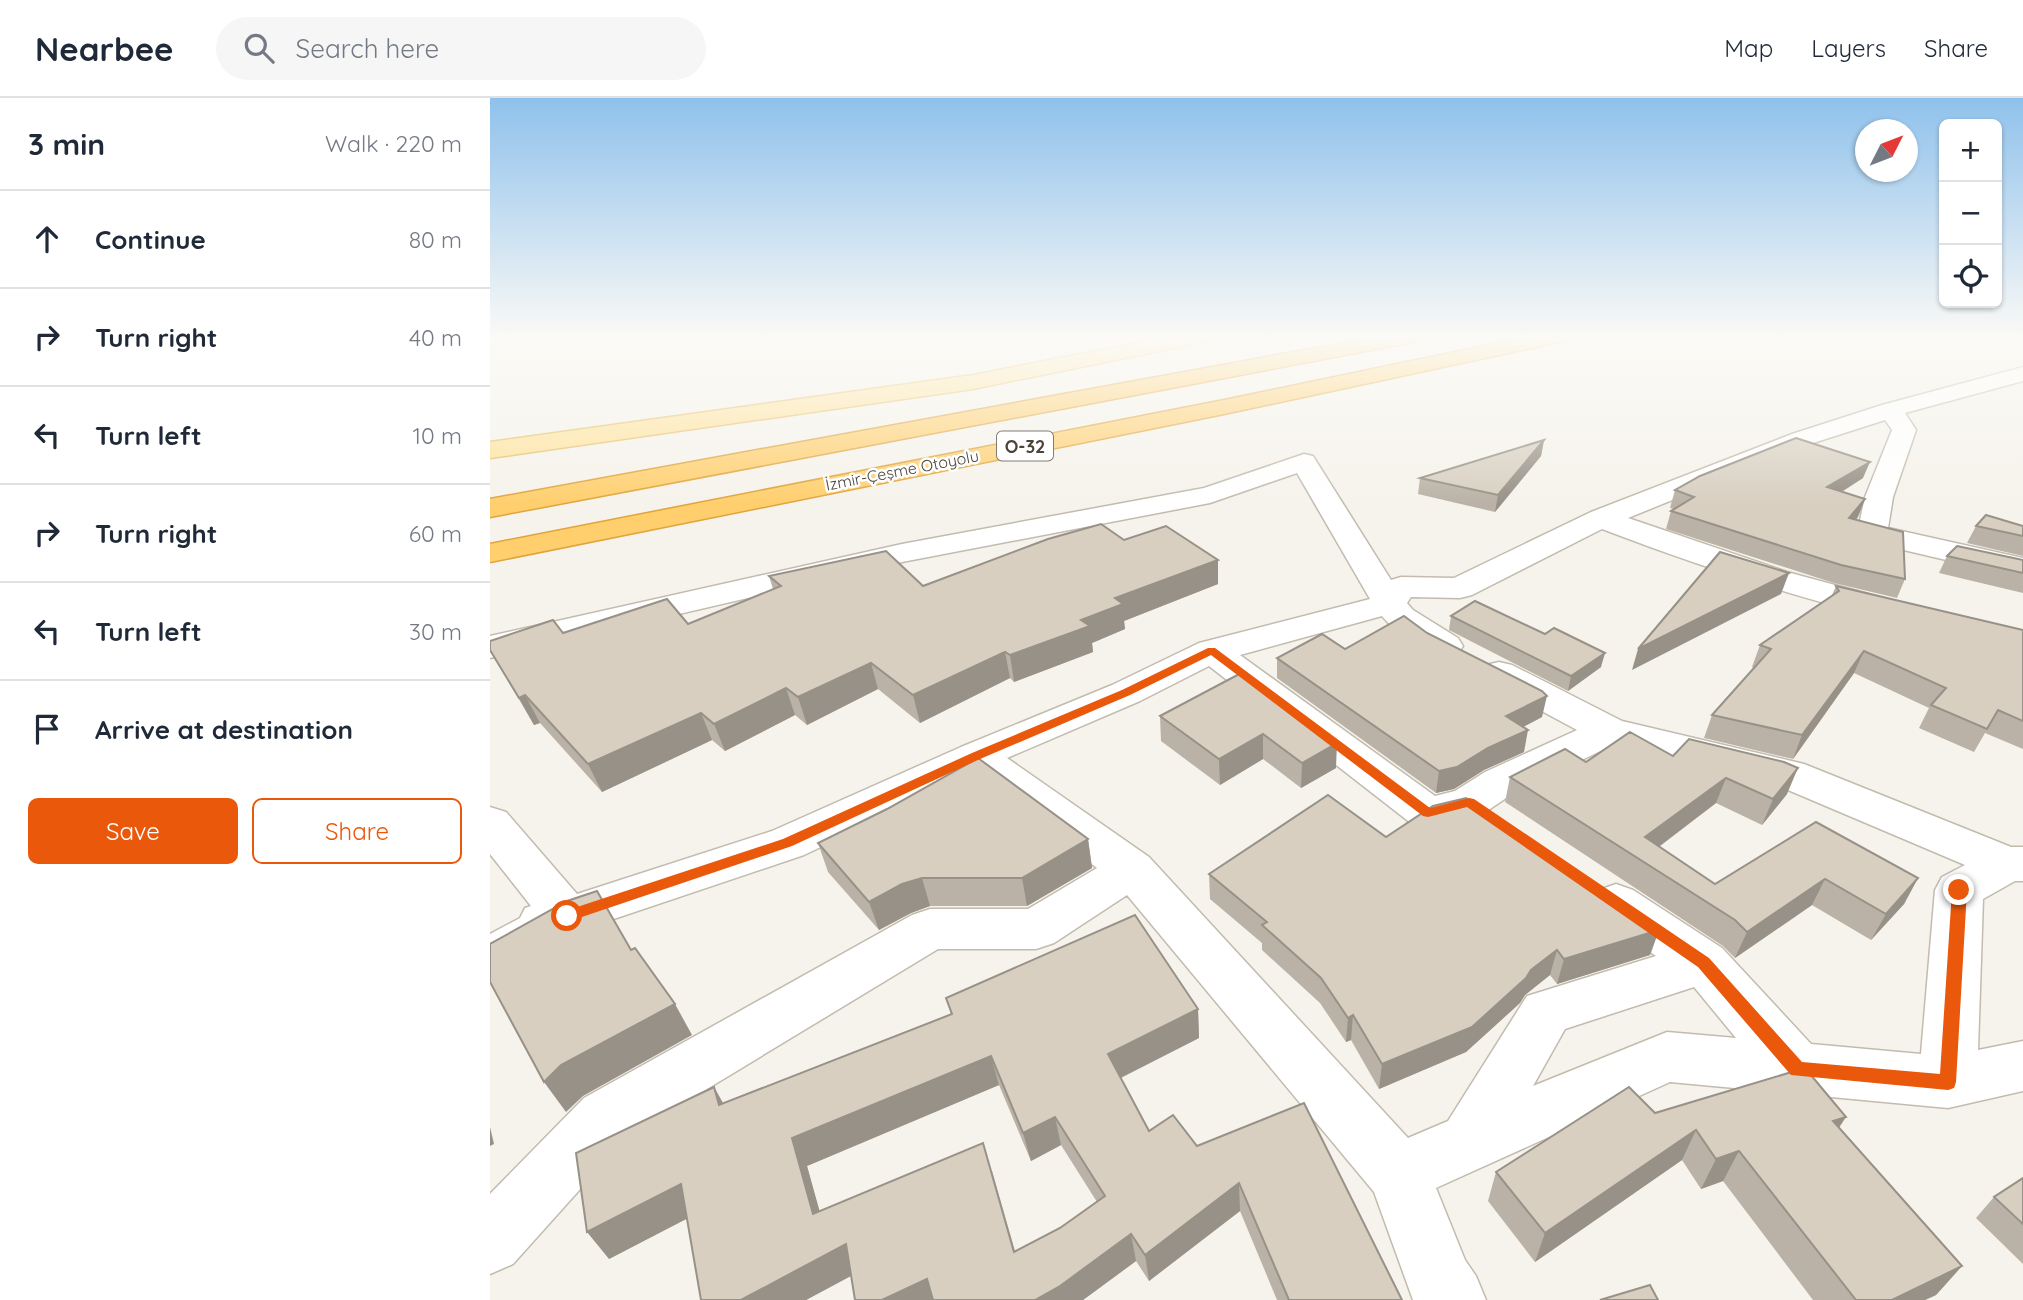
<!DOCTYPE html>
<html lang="en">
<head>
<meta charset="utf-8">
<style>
	body { margin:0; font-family:Quicksand,sans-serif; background:#f6f6f7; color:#1f2937 }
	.controls { position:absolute; right:21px; top:21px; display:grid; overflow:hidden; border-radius:10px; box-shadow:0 2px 5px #0004 }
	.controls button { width:63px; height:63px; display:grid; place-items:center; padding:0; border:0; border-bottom:2px solid #e0e1e3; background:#fff; color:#1f2937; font:35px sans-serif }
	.compass { position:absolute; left:1365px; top:21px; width:63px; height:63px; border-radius:50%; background:#fff; box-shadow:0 2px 5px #0004; rotate:48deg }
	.stop { position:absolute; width:21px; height:21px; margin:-16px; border:5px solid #ea580c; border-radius:50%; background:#fff }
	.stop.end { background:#ea580c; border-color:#fff; box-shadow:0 2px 7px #0008 }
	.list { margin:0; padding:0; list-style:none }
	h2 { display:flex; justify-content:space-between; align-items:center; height:91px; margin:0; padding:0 28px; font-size:30px }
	h2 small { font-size:23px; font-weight:400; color:#747a83 }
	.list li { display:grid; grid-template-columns:46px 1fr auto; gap:21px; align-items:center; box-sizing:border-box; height:98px; padding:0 28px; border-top:2px solid #e0e1e3 }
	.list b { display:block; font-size:26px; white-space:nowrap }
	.list em { font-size:23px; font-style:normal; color:#747a83 }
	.actions { display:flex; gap:14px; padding:21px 28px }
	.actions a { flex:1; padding:16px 0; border:2px solid #ea580c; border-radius:10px; text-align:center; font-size:24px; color:#ea580c }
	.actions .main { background:#ea580c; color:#fff }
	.icon { flex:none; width:38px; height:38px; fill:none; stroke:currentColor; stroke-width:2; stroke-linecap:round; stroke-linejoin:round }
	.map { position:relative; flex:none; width:1533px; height:1202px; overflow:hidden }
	header { display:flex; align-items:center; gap:42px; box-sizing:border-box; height:98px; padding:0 35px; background:#fff; border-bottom:2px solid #e0e1e3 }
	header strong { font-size:33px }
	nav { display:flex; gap:38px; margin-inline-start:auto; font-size:24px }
	.search { width:490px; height:63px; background:#f6f6f7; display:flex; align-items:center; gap:18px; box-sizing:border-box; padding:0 24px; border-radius:38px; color:#747a83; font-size:26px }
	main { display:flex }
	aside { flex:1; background:#fff }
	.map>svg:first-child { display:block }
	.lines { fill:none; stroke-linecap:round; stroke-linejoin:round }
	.minor-casing { stroke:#c2bbae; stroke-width:3 }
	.major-casing { stroke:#e6c16a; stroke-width:3 }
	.highway-casing { stroke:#e0a43c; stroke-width:3 }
	.minor { fill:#fff; fill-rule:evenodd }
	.major { fill:#ffe39c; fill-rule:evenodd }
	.highway { fill:#ffcf6e; fill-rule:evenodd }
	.wall { fill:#bab2a6; fill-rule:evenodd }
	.shaded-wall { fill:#979187 }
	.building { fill:#d8cfc1; stroke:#979187; stroke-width:2; fill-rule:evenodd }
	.route { fill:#ea580c }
	.labels { text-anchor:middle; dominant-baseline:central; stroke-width:5; stroke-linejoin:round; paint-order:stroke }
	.far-street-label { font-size:16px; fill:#4b4439; stroke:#fff }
	.shield { fill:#fff; stroke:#817c74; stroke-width:2 }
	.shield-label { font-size:18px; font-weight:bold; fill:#4b4439 }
</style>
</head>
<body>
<header>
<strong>Nearbee</strong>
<div class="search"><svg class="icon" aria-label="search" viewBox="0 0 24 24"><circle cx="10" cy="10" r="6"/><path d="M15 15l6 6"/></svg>Search here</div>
<nav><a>Map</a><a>Layers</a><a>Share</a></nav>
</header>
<main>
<aside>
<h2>3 min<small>Walk · 220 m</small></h2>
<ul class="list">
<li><svg class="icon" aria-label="ahead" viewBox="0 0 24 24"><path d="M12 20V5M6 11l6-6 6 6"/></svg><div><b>Continue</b></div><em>80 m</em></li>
<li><svg class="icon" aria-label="right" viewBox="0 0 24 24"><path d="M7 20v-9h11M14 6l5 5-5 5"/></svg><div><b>Turn right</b></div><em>40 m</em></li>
<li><svg class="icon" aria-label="left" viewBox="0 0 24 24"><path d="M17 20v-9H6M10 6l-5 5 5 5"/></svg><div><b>Turn left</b></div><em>10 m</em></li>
<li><svg class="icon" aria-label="right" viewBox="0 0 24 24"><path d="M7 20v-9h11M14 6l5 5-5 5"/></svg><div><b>Turn right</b></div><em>60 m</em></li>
<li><svg class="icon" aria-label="left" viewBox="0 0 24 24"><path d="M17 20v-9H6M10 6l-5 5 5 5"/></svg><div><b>Turn left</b></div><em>30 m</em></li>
<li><svg class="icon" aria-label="arrive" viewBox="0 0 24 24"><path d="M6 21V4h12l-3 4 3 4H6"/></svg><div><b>Arrive at destination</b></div></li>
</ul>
<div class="actions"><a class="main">Save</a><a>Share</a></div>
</aside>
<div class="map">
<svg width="1533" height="1202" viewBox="0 0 1533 1202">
	<rect width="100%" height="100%" fill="#f6f3ec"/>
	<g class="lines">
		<defs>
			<path id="minor" d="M1533,269v14l-118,32 11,17 -23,67 -5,31 135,30v20l-162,-38 -4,-6 8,-37 27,-67 -7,-10 -75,24 -182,74 159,54 107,29 5,7 -5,7 -12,3c-95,-23 -188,-54 -280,-89l-130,66 -12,3 -49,-1 -4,6 6,7 45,28 5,8 -5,8c-26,6 -59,-18 -76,-38l-142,39 195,141 20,-5 30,-19 92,-42 -91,-49 -6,-8 6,-8 13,-3 13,3 110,56 182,43 207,83h12v34h-8l-32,18 -5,151 45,-9v50l-75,17 -278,-26 -234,106 29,72 11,16 10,24h-73l-39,-108 -247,-297 -73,48 -18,6h-98l-312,189 -113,126 -23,10v-80l94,-96 328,-183 18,-6h98l69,-41 -124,-94 -169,81 -220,74 -76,44 -18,6v-45l30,-16 5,-10 6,-2 -41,-52v-47l16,5 71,82 195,-63 189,-84 151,-62 87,-42 171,-44 -73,-126 -87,30 -308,59 -412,96v-22l412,-92 302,-56 100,-34 9,2 78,124 10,-3 53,1 137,-66 201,-78 90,-29zM719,568l203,158 16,4 56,-15 31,-21 98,-47 163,40 189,80 -23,12 -7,13 -14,164 -110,-10 -89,-96 -89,-58 -17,-6 -17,6 -7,13 7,13 57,40 -129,40 -79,125 -40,17 -259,-281 -142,-99 133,-57zM1204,889l42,51 -69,-6 -134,54 32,-57z"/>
			<polygon id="major" points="683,238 724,238 721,242 714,244 483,291 0,360 0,344 483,277"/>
			<g id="highway">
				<polygon points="891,238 934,238 931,242 924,244 0,419 0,401"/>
				<polygon points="1041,238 1080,238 1077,242 1070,244 734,316 0,464 0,446 734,302"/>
			</g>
		</defs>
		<use href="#minor" class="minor-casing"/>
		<use href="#major" class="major-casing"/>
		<use href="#highway" class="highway-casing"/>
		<use href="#minor" class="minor"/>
		<use href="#major" class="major"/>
		<use href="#highway" class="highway"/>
	</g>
	<g class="wall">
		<polygon points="1054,342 1051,358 1005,414 928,396 930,380"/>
		<polygon points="1373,380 1352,394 1375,401 1366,422 1415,481 1407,500 1344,485 1176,431 1181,413 1184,411 1180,410 1185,392"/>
		<polygon points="1486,428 1533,428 1533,458 1477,445"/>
		<polygon points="634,442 728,486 634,523 635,531 602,545 603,554 524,584 520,580 430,625 388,591 317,627 305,617 235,653 222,642 112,694 50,625 44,627 0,552 73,535 198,526 283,491 279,478 433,488"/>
		<polygon points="1457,458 1533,462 1533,495 1449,475"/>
		<polygon points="1346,488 1533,532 1533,651 1495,635 1484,654 1429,630 1439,610 1364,575 1303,661 1214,640 1222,617 1264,570 1262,569 1270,547 1342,497"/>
		<polygon points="961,518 1111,569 1078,593 959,532"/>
		<polygon points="855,551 1052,619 1033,629 1034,654 994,672 964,691 946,695 787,580 787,560"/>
		<polygon points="753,574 846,670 811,690 773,661 730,687 671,643 670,618"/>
		<polygon points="1183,658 1297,696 1272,727 1226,705 1169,749 1225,786 1326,724 1428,780 1414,806 1381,842 1322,807 1245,860 1233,848 1015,704 1020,679 1096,664"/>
		<polygon points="896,739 1169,832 1160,857 1067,886 1060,877 1035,897 1030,905 976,954 889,991 861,942 856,944 830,905 772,852 772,845 720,801 719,776"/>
		<polygon points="598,741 602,770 537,808 440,808 421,815 389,832 338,774 328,745"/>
		<path d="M456,900l252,11 1,29 -78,40 28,53 48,15 205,154h-125l-37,-89 -91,70 -13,-20 -53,39h-228l-4,-24 -45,24h-105l-14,-82 -78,41 105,-172 9,16 228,-89zM509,987l32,76 30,-16 36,57 -37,26 -45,23 -23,-80 -173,40 -12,-45z"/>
		<polygon points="1165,1015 1349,1030 1472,1168 1446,1197 1435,1202 1323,1202 1233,1083 1211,1091 1192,1062 1045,1164 998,1103 1006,1074"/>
		<polygon points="1533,1080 1533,1166 1486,1120 1504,1099"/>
	</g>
	<g class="shaded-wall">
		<polygon points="1054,342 1051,358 1005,414 1008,397"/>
		<polygon points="1380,364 1373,380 1331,406 1337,389"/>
		<polygon points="1375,401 1368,419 1352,438 1359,420"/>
		<polygon points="728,462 728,486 634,523 635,531 602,545 603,554 524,584 520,557 591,522 625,500"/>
		<polygon points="1299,475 1291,496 1142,572 1148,551"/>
		<polygon points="1374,553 1364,575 1303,661 1312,637"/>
		<polygon points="515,554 520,580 430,625 423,597"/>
		<polygon points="1115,555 1111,569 1078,593 1081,578"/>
		<polygon points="381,565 388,591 317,627 308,599"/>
		<polygon points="296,590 305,617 235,653 224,626"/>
		<polygon points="35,597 50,625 44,627 29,600"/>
		<polygon points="1057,598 1052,619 1012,640 1016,618"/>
		<polygon points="211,615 222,642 112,694 98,666"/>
		<polygon points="1038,632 1034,654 994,672 964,691 946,695 949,673"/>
		<polygon points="773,636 773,661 730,687 729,661"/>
		<polygon points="847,645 846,670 811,690 812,665"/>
		<polygon points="1308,670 1297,696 1272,727 1283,701"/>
		<polygon points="1236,680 1226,705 1151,762 1155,739"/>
		<polygon points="598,741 602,770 537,808 532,780"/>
		<polygon points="432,780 440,808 421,815 389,832 379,804 412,786"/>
		<polygon points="1428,780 1414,806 1381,842 1396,816"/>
		<polygon points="1335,781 1322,807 1245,860 1257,834"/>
		<polygon points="1169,832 1160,857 1067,886 1074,861"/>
		<polygon points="1067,852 1060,877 1035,897 1030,905 976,954 889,991 892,966 1041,872"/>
		<polygon points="185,906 202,937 93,998 76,1014 54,984 71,967"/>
		<polygon points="708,911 709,940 622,984 618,956"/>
		<polygon points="863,917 861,942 856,944 858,920"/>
		<polygon points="501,958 509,987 317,1068 338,1143 323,1116 302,1040"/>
		<polygon points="224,989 240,1018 229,1007"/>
		<polygon points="565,1019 571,1047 541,1063 533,1035"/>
		<polygon points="1356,1019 1337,1048 1343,1023"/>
		<polygon points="0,1029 4,1046 0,1048"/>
		<polygon points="1206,1032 1192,1062 1045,1164 1055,1135"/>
		<polygon points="1249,1053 1233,1083 1211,1091 1226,1061"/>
		<polygon points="749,1085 750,1113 659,1183 655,1157"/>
		<polygon points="191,1086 210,1114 119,1161 97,1134"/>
		<polygon points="641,1136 646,1163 593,1202 545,1202"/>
		<polygon points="356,1146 370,1173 316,1202 251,1202"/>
		<polygon points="1472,1168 1446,1197 1435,1202 1402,1202"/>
		<polygon points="437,1181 446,1202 392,1202"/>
	</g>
	<g class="building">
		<polygon points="1306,340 1380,364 1337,389 1375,401 1359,420 1413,434 1415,481 1351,467 1181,413 1204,399 1185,392 1210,378"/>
		<polygon points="1054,342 1008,397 930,380"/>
		<polygon points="1496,417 1533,428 1533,438 1486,428"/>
		<polygon points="611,426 634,442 676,428 728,462 625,500 633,506 591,522 600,528 520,557 515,554 423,597 381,565 308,599 296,590 224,626 211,615 98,666 35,597 29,600 0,552 0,543 63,522 73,535 177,501 198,526 291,488 279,478 396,453 433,488 558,441"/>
		<polygon points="1467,448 1533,462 1533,475 1457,458"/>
		<polygon points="1230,454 1299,475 1148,551"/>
		<polygon points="1346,488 1533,532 1533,623 1508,612 1497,631 1441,607 1456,590 1374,553 1312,637 1222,617 1281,551 1270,547 1349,493"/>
		<polygon points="985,503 1055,536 1064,530 1115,555 1081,578 961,518"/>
		<polygon points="914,518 937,535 1052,593 1057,598 1016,618 1038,632 998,650 967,669 949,673 787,560 832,536 855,551"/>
		<polygon points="753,574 847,645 812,665 773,636 729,661 670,618"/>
		<polygon points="1140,634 1183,658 1199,641 1294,664 1308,670 1283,701 1236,680 1155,739 1225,786 1326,724 1428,780 1396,816 1335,781 1257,834 1245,822 1020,679 1075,651 1096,664"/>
		<polygon points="488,660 598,741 532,780 432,780 412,786 379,804 328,745 397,711"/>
		<polygon points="838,697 896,739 943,708 976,700 1169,832 1074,861 1067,852 1041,872 1036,880 982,929 892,966 863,917 858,920 831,880 772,827 777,824 719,776"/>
		<polygon points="107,793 141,852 145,850 185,906 71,967 54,984 0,884 0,846 77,803"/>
		<path d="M645,817l63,94 -90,45 41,77 24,-16 24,31 107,-43 98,197h-113l-50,-117 -94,72 -14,-21 -71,52 -25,14h-102l-6,-21 -45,21h-27l-9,-56 -105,56h-40l-20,-116 -94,48 -11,-79 138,-66 5,18 233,-91 -6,-16zM501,958l32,77 32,-16 50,79 -45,32 -46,24 -31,-109 -170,71 -21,-76z"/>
		<polygon points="1315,970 1356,1019 1343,1023 1472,1168 1402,1202 1366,1202 1249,1053 1226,1061 1206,1032 1055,1135 1006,1074 1139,989 1165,1015"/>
		<polygon points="1533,1080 1533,1126 1504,1099"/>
		<polygon points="1160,1187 1168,1202 1110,1202"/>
	</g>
	<linearGradient id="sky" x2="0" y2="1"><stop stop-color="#8fc1ec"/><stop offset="0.59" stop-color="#fbfaf6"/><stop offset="1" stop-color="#fbfaf6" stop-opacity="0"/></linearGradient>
	<rect width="1533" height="406" fill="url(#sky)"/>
	<polygon class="route" points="718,550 725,550 940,710 979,700 984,701 1219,860 1312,964 1450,976 1462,792 1464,788 1474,788 1477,792 1466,984 1464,990 1458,992 1301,977 1208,869 977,709 938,719 933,718 721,557 640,597 490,661 302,748 77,824 70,818 72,814 293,741 482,655 632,592"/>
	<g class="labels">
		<g class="far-street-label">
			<text transform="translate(412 372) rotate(-11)">İzmir-Çeşme Otoyolu</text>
		</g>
		<rect class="shield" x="507" y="333.5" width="56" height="29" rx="5"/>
		<g class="shield-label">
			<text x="535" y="348">O-32</text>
		</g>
	</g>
</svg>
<div class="controls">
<button>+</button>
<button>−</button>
<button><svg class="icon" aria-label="locate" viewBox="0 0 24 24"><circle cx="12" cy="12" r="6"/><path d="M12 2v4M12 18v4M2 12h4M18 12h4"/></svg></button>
</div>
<svg class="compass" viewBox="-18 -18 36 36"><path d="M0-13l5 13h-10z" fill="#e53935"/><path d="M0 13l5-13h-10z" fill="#747a83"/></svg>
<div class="stop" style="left:77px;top:818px"></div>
<div class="stop end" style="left:1469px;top:792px"></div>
</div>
</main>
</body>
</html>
